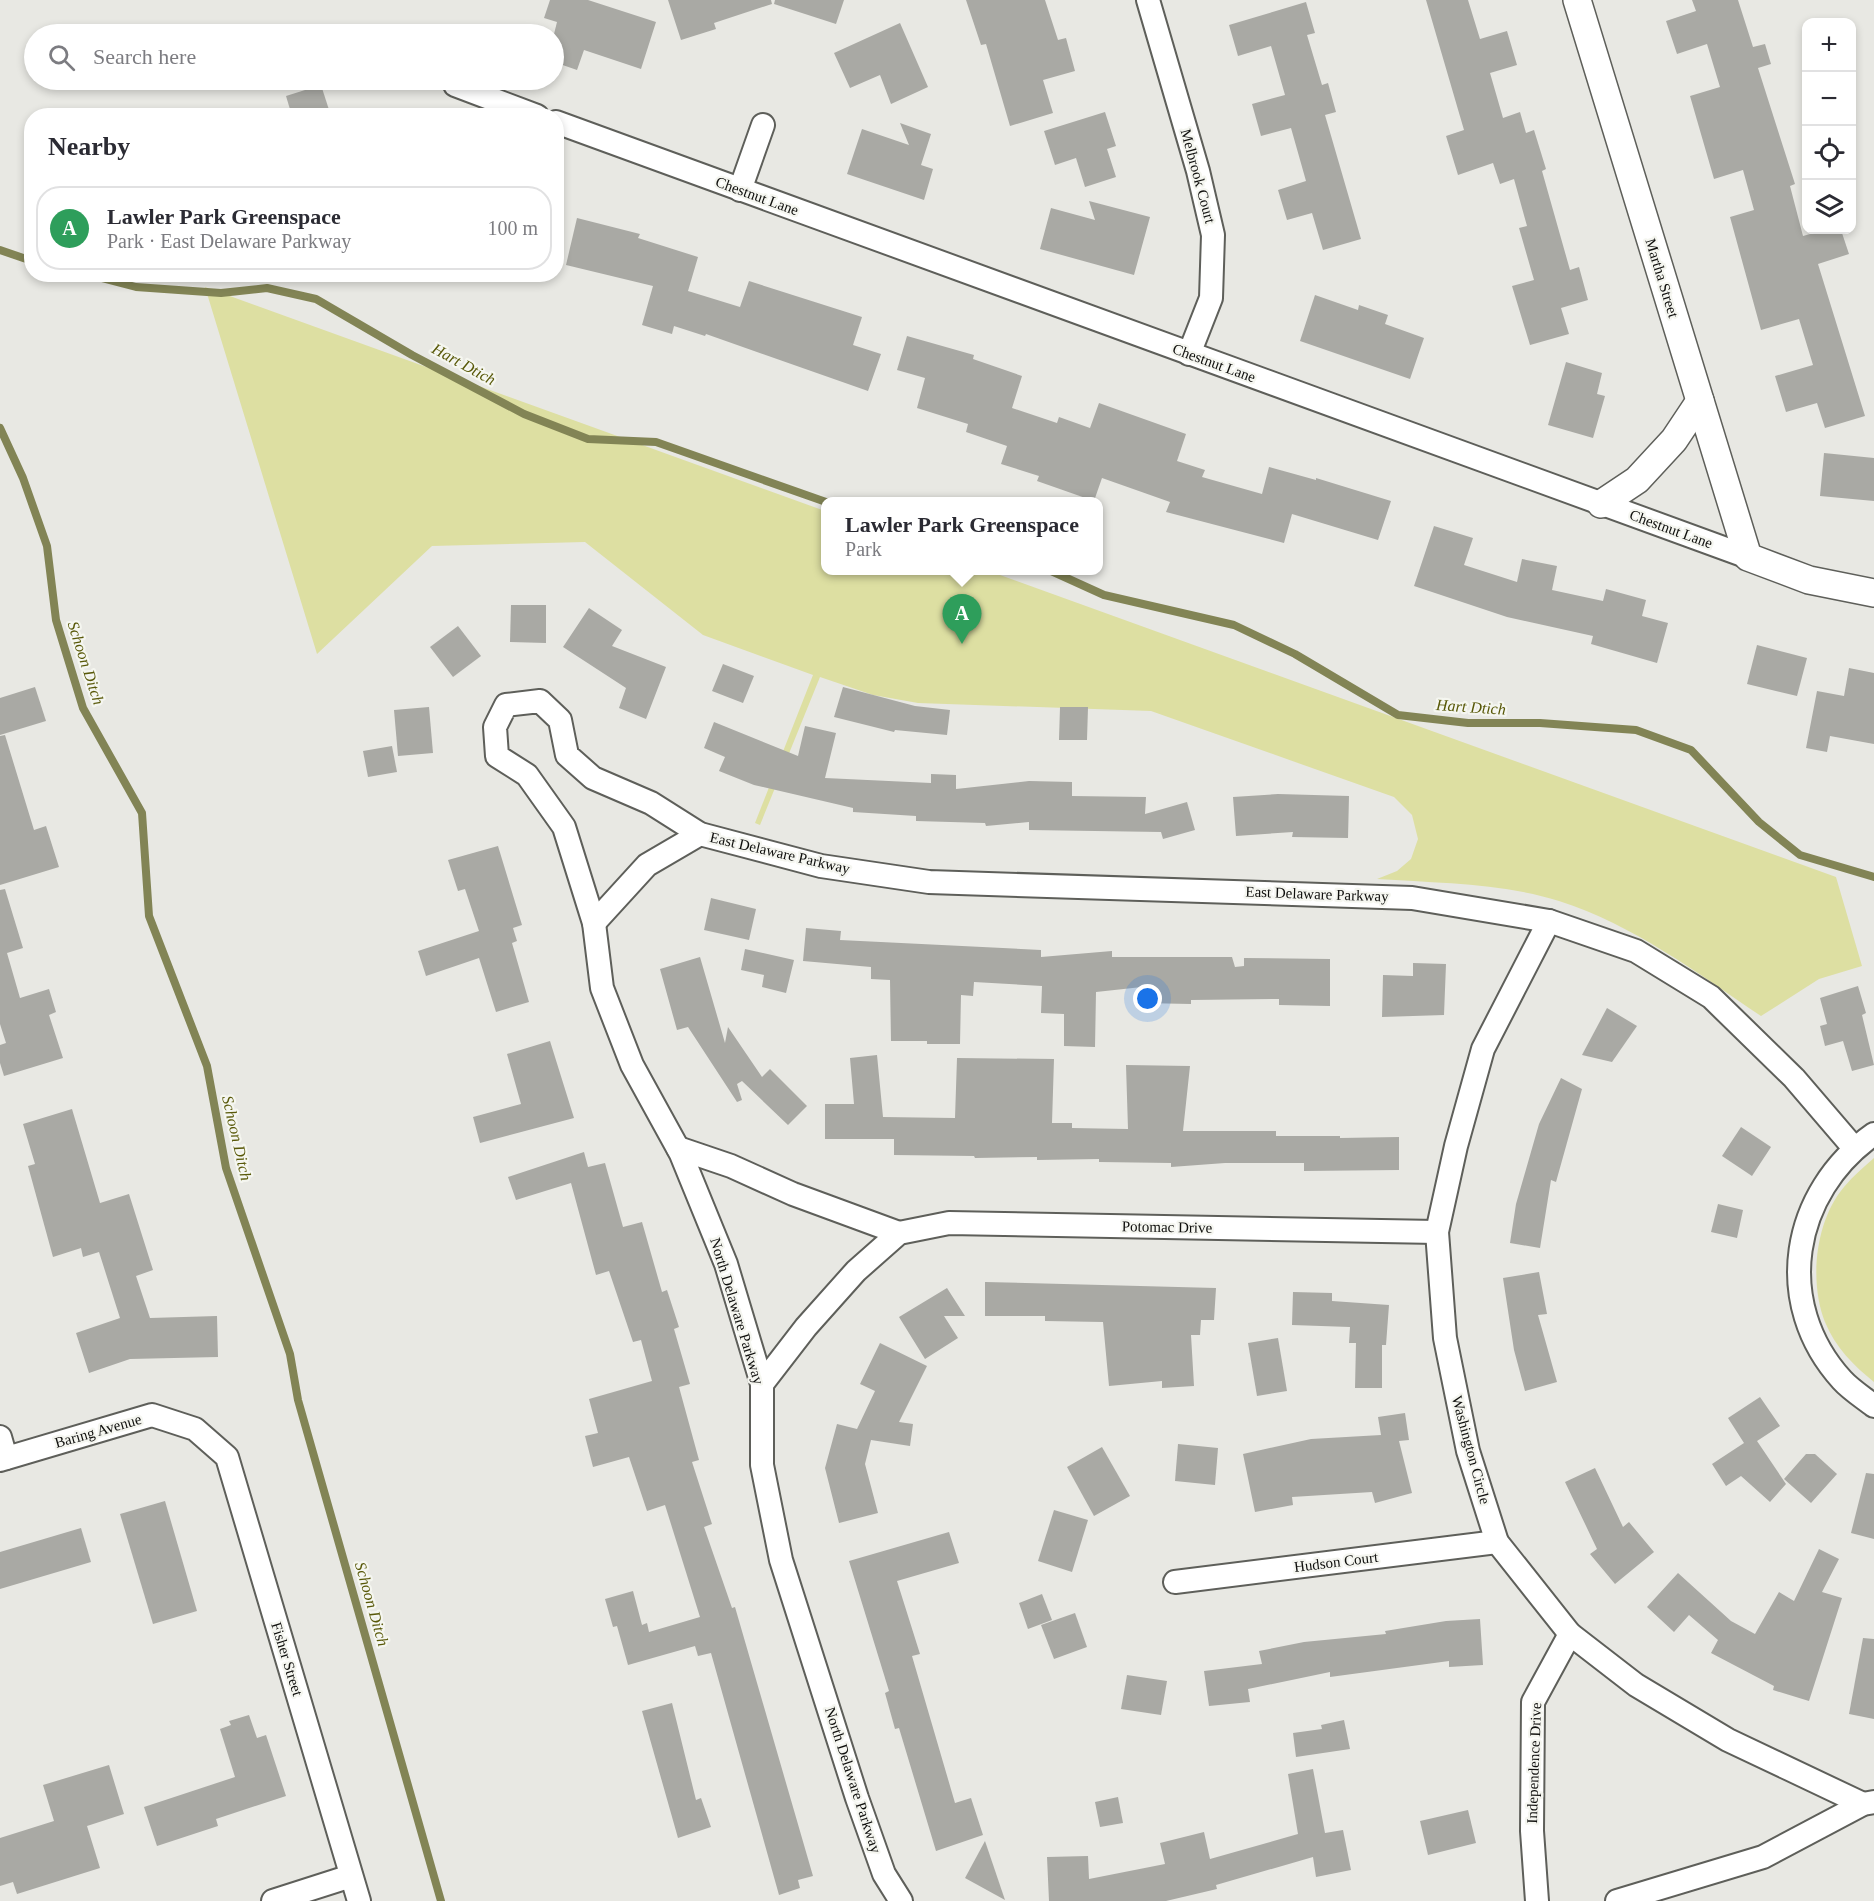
<!DOCTYPE html>
<html lang="en">
<head>
<meta charset="utf-8">
<style>
	body { margin:0; font-family:"Times New Roman",serif; background:#f2f2f3; color:#2b2b33 }
	.controls { position:absolute; right:18px; top:18px; display:grid; overflow:hidden; border-radius:12px; box-shadow:0 3px 9px #0003 }
	.controls button { width:54px; height:54px; display:grid; place-items:center; padding:0; border:0; border-bottom:2px solid #e1e1e2; background:#fff; color:#2b2b33; font:30px sans-serif }
	.you { position:absolute; left:1148px; top:999px; width:21px; height:21px; margin:-15px; border:4px solid #fff; border-radius:50%; background:#1a73e8; box-shadow:0 0 0 9px #1a73e833 }
	.badge { display:grid; place-items:center; width:39px; height:39px; border-radius:50%; background:#3175e2; color:#fff; font-size:20px; font-weight:700 }
	.pin { position:absolute; translate:-50% -50px; filter:drop-shadow(0 2px 3px #0008) }
	.pin::after { content:''; position:absolute; top:32px; width:21px; height:18px; background:inherit; clip-path:polygon(0 0,100% 0,50% 100%) }
	.popup { position:absolute; left:821px; top:497px; width:282px; height:78px; box-sizing:border-box; display:grid; place-content:center; border-radius:12px; background:#fff; filter:drop-shadow(0 2px 4px #0005); font-size:20px; white-space:nowrap; color:#7c7c81 }
	.popup b { font-size:22px; color:#2b2b33 }
	.popup::after { content:''; position:absolute; left:50%; top:100%; margin-left:-12px; border:12px solid transparent; border-top-color:#fff }
	.list { margin:0; padding:0; list-style:none }
	h2 { display:flex; justify-content:space-between; align-items:center; height:78px; margin:0; padding:0 24px; font-size:26px }
	h2 small { font-size:20px; font-weight:400; color:#7c7c81 }
	.list li { display:grid; grid-template-columns:39px 1fr auto; gap:18px; align-items:center; box-sizing:border-box; height:84px; margin:0 12px 12px; padding:0 12px; border:2px solid #e1e1e2; border-radius:24px }
	.list b { display:block; font-size:22px; white-space:nowrap }
	.list p { margin:0; font-size:20px; white-space:nowrap; color:#7c7c81 }
	.list em { font-size:20px; font-style:normal; color:#7c7c81 }
	.icon { flex:none; width:33px; height:33px; fill:none; stroke:currentColor; stroke-width:2; stroke-linecap:round; stroke-linejoin:round }
	.map { position:relative; flex:none; width:1874px; height:1901px; overflow:hidden }
	.search { position:absolute; background:#fff; box-shadow:0 3px 9px #0003; left:24px; top:24px; width:540px; height:66px; display:flex; align-items:center; gap:15px; box-sizing:border-box; padding:0 21px; border-radius:33px; color:#7c7c81; font-size:22px }
	.panel { position:absolute; background:#fff; box-shadow:0 3px 9px #0003; left:24px; top:108px; width:540px; height:174px; border-radius:24px }
	.map>svg:first-child { display:block }
	.green { fill:#dddfa2 }
	.lines { fill:none; stroke-linecap:round; stroke-linejoin:round }
	.stream { stroke:#828455; stroke-width:8 }
	.building { fill:#a9a9a4 }
	.minor-casing { stroke:#5e5f5a; stroke-width:26 }
	.tertiary-casing { stroke:#5e5f5a; stroke-width:30 }
	.minor { stroke:#fff; stroke-width:22 }
	.tertiary { stroke:#fff; stroke-width:27 }
	.labels { text-anchor:middle; dominant-baseline:central; stroke-width:4.5; stroke-linejoin:round; paint-order:stroke }
	.street-label { font-size:15px; fill:#0f0f0d; stroke:#f5f6f0 }
	.water-label { font-size:16px; font-style:italic; fill:#585808; stroke:#f5f6f0 }
</style>
</head>
<body>
<div class="map">
<svg width="1874" height="1901" viewBox="0 0 1874 1901">
	<rect width="100%" height="100%" fill="#e8e8e3"/>
	<g class="green">
		<path d="M205,287l620,224 1,59 163,1 847,306 26,89 -43,13 -58,37c-64,-43 -127,-91 -202,-115 -57,-18 -123,-18 -182,-22l20,-8 14,-12 7,-20 -6,-24 -18,-18 -243,-86 -233,-8 -45,-8 -53,-18 -60,148 -5,-2 58,-148 -110,-40 -118,-93 -153,4 -115,108z"/>
		<path d="M1874,1158v224c-20,-16 -39,-35 -49,-60 -16,-40 -10,-101 19,-135 9,-11 20,-20 30,-29z"/>
	</g>
	<g class="lines">
		<g class="stream">
			<polyline points="0,250 32,261"/>
			<polyline points="86,274 136,287 221,293 267,288 316,299 412,355 524,414 588,439 656,442 826,502"/>
			<polyline points="0,428 23,478 47,546 56,620 83,708 142,813 149,916 207,1066 226,1168 290,1354 298,1400 441,1901"/>
			<polyline points="1049,570 1104,595 1234,625 1295,654 1398,715 1468,723 1540,723 1636,730 1691,750 1759,822 1800,855 1874,877"/>
		</g>
	</g>
	<g class="building">
		<polygon points="550,0 588,0 656,22 641,69 584,50 577,70 554,62 554,34 557,22 544,18"/>
		<polygon points="668,0 771,0 772,4 714,23 716,29 681,40"/>
		<polygon points="775,0 844,0 836,24 774,4"/>
		<polygon points="966,0 1045,0 1058,40 1066,38 1075,71 1043,80 1053,113 1010,126 986,44 981,45"/>
		<polygon points="1426,0 1468,0 1480,39 1507,31 1517,65 1490,73 1503,118 1520,112 1526,133 1534,130 1546,169 1542,171 1570,270 1579,267 1588,300 1561,308 1569,334 1530,345 1512,286 1534,280 1519,228 1527,226 1514,179 1500,184 1493,163 1458,175 1446,136 1464,130"/>
		<polygon points="1692,0 1738,0 1753,47 1765,44 1771,64 1758,68 1795,184 1790,186 1803,236 1824,230 1841,230 1849,254 1818,264 1865,416 1825,428 1817,403 1786,412 1775,376 1813,365 1799,319 1761,330 1730,217 1754,210 1743,170 1714,179 1690,96 1720,87 1707,44 1677,54 1666,21 1696,11"/>
		<polygon points="1306,2 1315,33 1307,35 1322,85 1328,83 1336,112 1325,115 1361,239 1323,250 1312,213 1287,220 1278,190 1306,181 1291,128 1261,136 1252,104 1285,95 1271,46 1238,56 1229,25"/>
		<polygon points="900,23 928,87 891,104 880,75 850,88 834,53"/>
		<polygon points="321,85 331,116 292,116 286,96"/>
		<polygon points="1105,112 1116,146 1107,149 1116,177 1085,187 1076,158 1055,165 1044,131"/>
		<polygon points="900,123 931,134 921,165 933,169 924,200 847,174 862,129 909,145"/>
		<polygon points="1089,201 1150,217 1134,275 1040,249 1051,208 1095,220"/>
		<polygon points="577,218 640,234 638,238 698,257 688,291 740,307 749,281 862,317 853,345 881,354 868,391 706,334 705,336 674,326 672,334 642,325 653,286 566,265"/>
		<polygon points="1315,295 1358,310 1359,305 1388,315 1385,324 1424,338 1410,379 1300,341"/>
		<polygon points="907,336 974,355 973,359 1022,376 1012,408 1057,423 1059,417 1090,428 1099,403 1186,434 1177,461 1205,470 1202,477 1262,494 1269,467 1316,480 1316,478 1391,501 1378,540 1292,514 1284,543 1166,512 1170,502 1102,478 1094,501 1037,481 1039,476 1001,464 1007,446 966,432 968,424 917,408 925,378 897,370"/>
		<polygon points="1566,362 1602,373 1597,394 1605,396 1593,438 1548,425"/>
		<polygon points="1824,453 1874,458 1874,501 1820,496"/>
		<polygon points="1434,526 1473,538 1464,565 1517,582 1522,559 1557,566 1552,590 1603,601 1606,589 1646,600 1642,616 1668,623 1657,663 1591,644 1593,636 1507,617 1414,586"/>
		<polygon points="511,605 546,605 546,643 510,642"/>
		<polygon points="589,608 622,630 612,646 666,667 646,719 619,708 626,688 563,647"/>
		<polygon points="458,626 481,656 453,677 430,647"/>
		<polygon points="1757,645 1807,658 1797,696 1747,684"/>
		<polygon points="723,664 754,676 743,703 712,691"/>
		<polygon points="1849,668 1874,673 1874,744 1830,736 1827,752 1806,748 1817,691 1844,696"/>
		<polygon points="35,687 46,721 0,735 0,698"/>
		<polygon points="843,687 915,706 950,710 947,735 895,730 894,732 834,717"/>
		<polygon points="429,707 433,753 398,756 394,710"/>
		<polygon points="1060,707 1088,707 1087,740 1059,740"/>
		<polygon points="714,722 798,756 805,726 836,733 825,778 931,783 931,774 956,775 956,789 1029,781 1072,782 1072,796 1146,797 1145,814 1187,802 1195,830 1163,839 1161,832 1029,830 1029,822 986,826 985,823 916,821 916,816 853,812 853,808 754,785 719,771 725,757 704,748"/>
		<polygon points="5,735 34,830 46,826 59,867 0,885 0,736"/>
		<polygon points="392,746 397,772 368,777 363,751"/>
		<polygon points="1278,794 1349,796 1348,838 1292,837 1293,832 1236,836 1233,797"/>
		<polygon points="498,846 522,925 513,928 517,941 512,943 529,1002 496,1012 479,958 426,976 418,951 479,931 465,889 458,891 448,860"/>
		<polygon points="5,889 23,948 7,953 20,998 49,989 56,1012 49,1015 63,1058 4,1076 0,1063 0,1045 6,1043 0,1024 0,890"/>
		<polygon points="711,898 756,909 749,940 704,930"/>
		<polygon points="806,928 841,931 840,940 1041,950 1041,957 1112,951 1112,957 1232,957 1235,967 1244,966 1244,958 1330,959 1330,1006 1279,1005 1279,999 1191,1000 1191,1004 1142,1003 1142,987 1096,992 1095,1047 1064,1046 1064,1014 1041,1013 1042,986 974,982 973,996 961,995 960,1044 927,1044 927,1041 891,1041 890,980 871,979 871,967 803,961"/>
		<polygon points="745,949 794,960 786,993 762,987 764,975 741,970"/>
		<polygon points="700,957 725,1043 728,1027 762,1077 770,1069 807,1106 788,1125 742,1081 737,1084 742,1100 737,1102 688,1027 677,1030 660,969"/>
		<polygon points="1413,963 1446,964 1444,1015 1382,1017 1383,975 1413,976"/>
		<polygon points="1858,986 1866,1013 1862,1015 1874,1065 1852,1071 1843,1041 1825,1046 1820,1026 1827,1024 1820,998"/>
		<polygon points="1607,1008 1637,1026 1612,1062 1582,1055"/>
		<polygon points="550,1041 574,1118 480,1143 473,1117 521,1104 507,1054"/>
		<polygon points="877,1055 883,1117 955,1118 957,1058 1054,1059 1052,1123 1072,1123 1072,1128 1128,1129 1126,1065 1190,1066 1183,1131 1276,1131 1276,1136 1340,1136 1340,1138 1399,1137 1399,1170 1304,1171 1304,1163 1225,1163 1171,1167 1171,1163 1099,1162 1099,1159 1037,1160 1037,1157 975,1158 974,1156 894,1155 894,1139 825,1139 825,1104 854,1104 850,1058"/>
		<polygon points="1561,1078 1582,1089 1556,1182 1551,1180 1540,1248 1510,1243 1516,1204 1539,1124"/>
		<polygon points="72,1109 100,1203 129,1194 153,1270 136,1276 150,1318 217,1316 218,1357 130,1359 89,1373 76,1333 120,1318 99,1252 83,1257 81,1248 53,1257 28,1166 35,1164 23,1124"/>
		<polygon points="1741,1127 1771,1147 1752,1176 1722,1156"/>
		<polygon points="584,1152 588,1167 605,1163 623,1227 642,1222 662,1292 667,1290 679,1327 674,1329 690,1384 679,1387 699,1460 692,1462 712,1524 704,1527 732,1608 735,1607 813,1876 798,1880 800,1888 779,1895 711,1653 698,1656 695,1646 628,1665 617,1626 613,1627 605,1599 633,1591 642,1625 647,1623 649,1632 700,1617 665,1505 647,1511 629,1457 593,1467 585,1436 598,1433 589,1399 652,1381 641,1340 633,1342 609,1271 596,1275 571,1183 516,1200 508,1177"/>
		<polygon points="1718,1204 1743,1210 1737,1238 1711,1232"/>
		<polygon points="1539,1272 1547,1314 1538,1315 1557,1382 1525,1391 1514,1350 1503,1278"/>
		<polygon points="985,1282 1216,1288 1214,1320 1201,1320 1200,1335 1191,1335 1194,1386 1162,1388 1162,1381 1109,1386 1103,1322 1045,1321 1045,1316 985,1316"/>
		<polygon points="947,1288 965,1316 944,1316 958,1338 925,1359 899,1317"/>
		<polygon points="1293,1292 1332,1293 1332,1301 1389,1305 1386,1345 1382,1345 1382,1388 1355,1388 1356,1343 1349,1343 1350,1327 1292,1325"/>
		<polygon points="1278,1338 1287,1391 1257,1396 1248,1343"/>
		<polygon points="880,1343 927,1366 899,1422 913,1424 910,1446 871,1440 865,1464 878,1513 839,1523 825,1468 837,1424 857,1429 875,1391 860,1384"/>
		<polygon points="1760,1397 1780,1426 1757,1441 1786,1484 1770,1502 1741,1476 1726,1486 1712,1464 1744,1443 1728,1418"/>
		<polygon points="1405,1413 1409,1440 1399,1441 1412,1493 1375,1503 1372,1492 1292,1497 1293,1505 1255,1512 1243,1454 1311,1439 1381,1435 1378,1417"/>
		<polygon points="1178,1444 1218,1448 1215,1485 1175,1481"/>
		<polygon points="1102,1447 1130,1496 1094,1516 1067,1467"/>
		<polygon points="1806,1454 1815,1454 1837,1474 1811,1503 1784,1479"/>
		<polygon points="1595,1468 1623,1527 1629,1522 1654,1552 1615,1584 1590,1554 1597,1549 1565,1482"/>
		<polygon points="1866,1473 1874,1474 1874,1539 1851,1533"/>
		<polygon points="165,1501 197,1611 153,1624 120,1514"/>
		<polygon points="1054,1510 1088,1520 1072,1572 1038,1561"/>
		<polygon points="81,1528 91,1562 0,1589 0,1552"/>
		<polygon points="949,1532 959,1563 897,1581 920,1654 912,1656 955,1803 971,1798 983,1835 936,1851 899,1728 895,1729 885,1693 889,1691 849,1561"/>
		<polygon points="1819,1549 1839,1559 1822,1592 1842,1598 1809,1701 1773,1690 1774,1686 1711,1653 1718,1640 1689,1615 1674,1632 1647,1607 1678,1573 1731,1621 1755,1634 1779,1592 1794,1601"/>
		<polygon points="1042,1594 1052,1620 1028,1629 1019,1603"/>
		<polygon points="1075,1613 1087,1647 1054,1659 1041,1625"/>
		<polygon points="1480,1619 1483,1665 1449,1667 1449,1661 1330,1677 1330,1672 1248,1689 1250,1702 1209,1706 1204,1671 1262,1664 1259,1651 1304,1642 1386,1634 1385,1631 1446,1621"/>
		<polygon points="1863,1638 1874,1639 1874,1719 1849,1714"/>
		<polygon points="1127,1675 1167,1681 1161,1715 1121,1709"/>
		<polygon points="672,1703 696,1800 701,1798 711,1827 678,1838 642,1711"/>
		<polygon points="249,1715 257,1738 266,1735 286,1796 216,1819 218,1826 157,1846 144,1807 235,1777 220,1729 231,1725 229,1721"/>
		<polygon points="1344,1720 1350,1749 1296,1757 1293,1733 1322,1729 1321,1725"/>
		<polygon points="109,1765 124,1814 87,1826 100,1868 17,1894 13,1882 0,1886 0,1838 54,1821 43,1785"/>
		<polygon points="1313,1769 1325,1833 1343,1830 1351,1870 1316,1877 1313,1857 1216,1885 1217,1889 1166,1901 1049,1901 1047,1857 1088,1856 1089,1879 1165,1864 1160,1843 1204,1832 1210,1859 1298,1834 1288,1774"/>
		<polygon points="1118,1797 1123,1823 1100,1827 1095,1802"/>
		<polygon points="1468,1810 1476,1843 1428,1855 1420,1821"/>
		<polygon points="985,1841 1005,1900 965,1878"/>
	</g>
	<g class="lines">
		<defs>
			<g id="minor">
				<polyline points="1148,0 1198,171 1213,235 1211,298 1189,354"/>
				<polyline points="455,85 537,116"/>
				<polyline points="556,122 1748,557"/>
				<polyline points="740,190 763,125"/>
				<polyline points="1549,921 1483,1049 1456,1146 1437,1232 1445,1338 1468,1451 1497,1542 1570,1634 1636,1685 1728,1740 1863,1804"/>
				<polyline points="594,923 647,865 700,834"/>
				<path d="M1874,1134c-83,58 -102,169 -32,246 9,10 22,18 32,26"/>
				<polyline points="678,1148 731,1166 793,1194 899,1233"/>
				<polyline points="762,1384 806,1327 856,1271 899,1233 949,1223 1437,1232"/>
				<polyline points="0,1437 6,1458"/>
				<polyline points="0,1460 152,1415 195,1429 227,1457 359,1901"/>
				<polyline points="1175,1582 1497,1542"/>
				<polyline points="273,1901 351,1876"/>
				<polyline points="901,1901 884,1874 857,1798 781,1560 762,1465 762,1384 726,1264 681,1154 632,1065 602,988 594,923 564,827 527,775 497,756 495,727 506,705 540,701 560,720 567,755 593,778 651,803 700,834 821,866 929,882 1412,898 1549,921 1636,951 1711,997 1794,1078 1854,1148"/>
				<polyline points="1537,1901 1532,1831 1533,1702 1570,1634"/>
				<polyline points="1617,1901 1763,1857 1863,1804 1874,1802"/>
			</g>
			<g id="tertiary">
				<polyline points="1577,0 1748,557 1809,580 1874,593"/>
				<polyline points="1601,504 1637,480 1674,440 1700,401"/>
			</g>
		</defs>
		<use href="#minor" class="minor-casing"/>
		<use href="#tertiary" class="tertiary-casing"/>
		<use href="#minor" class="minor"/>
		<use href="#tertiary" class="tertiary"/>
	</g>
	<g class="labels">
		<g class="street-label">
			<text transform="translate(1198 176) rotate(75)">Melbrook Court</text>
			<text transform="translate(757 196) rotate(20)">Chestnut Lane</text>
			<text transform="translate(1662 278) rotate(73)">Martha Street</text>
			<text transform="translate(1214 363) rotate(20)">Chestnut Lane</text>
			<text transform="translate(1671 529) rotate(20)">Chestnut Lane</text>
			<text transform="translate(780 853) rotate(13)">East Delaware Parkway</text>
			<text transform="translate(1317 894) rotate(2)">East Delaware Parkway</text>
			<text transform="translate(1167 1227) rotate(1)">Potomac Drive</text>
			<text transform="translate(737 1311) rotate(73)">North Delaware Parkway</text>
			<text transform="translate(98 1431) rotate(-16)">Baring Avenue</text>
			<text transform="translate(1471 1450) rotate(75)">Washington Circle</text>
			<text transform="translate(1336 1562) rotate(-7)">Hudson Court</text>
			<text transform="translate(287 1659) rotate(73)">Fisher Street</text>
			<text transform="translate(1534 1763) rotate(-88)">Independence Drive</text>
			<text transform="translate(853 1780) rotate(72)">North Delaware Parkway</text>
		</g>
		<g class="water-label">
			<text transform="translate(464 364) rotate(29)">Hart Dtich</text>
			<text transform="translate(86 663) rotate(72)">Schoon Ditch</text>
			<text transform="translate(1471 707) rotate(4)">Hart Dtich</text>
			<text transform="translate(237 1138) rotate(77)">Schoon Ditch</text>
			<text transform="translate(372 1604) rotate(74)">Schoon Ditch</text>
		</g>
	</g>
</svg>
<div class="controls">
<button>+</button>
<button>−</button>
<button><svg class="icon" aria-label="locate" viewBox="0 0 24 24"><circle cx="12" cy="12" r="6"/><path d="M12 2v4M12 18v4M2 12h4M18 12h4"/></svg></button>
<button><svg class="icon" aria-label="layers" viewBox="0 0 24 24"><path d="M12 4l9 5-9 5-9-5zM3 14l9 5 9-5"/></svg></button>
</div>
<div class="you"></div>
<div class="pin badge" style="left:962px;top:644px;background:#2e9e5b">A</div>
<div class="popup"><b>Lawler Park Greenspace</b>Park</div>
<div class="search"><svg class="icon" aria-label="search" viewBox="0 0 24 24"><circle cx="10" cy="10" r="6"/><path d="M15 15l6 6"/></svg>Search here</div>
<section class="panel">
<h2>Nearby<small></small></h2>
<ul class="list">
<li><span class="badge" style="background:#2e9e5b">A</span><div><b>Lawler Park Greenspace</b><p>Park · East Delaware Parkway</p></div><em>100 m</em></li>
</ul>
</section>
</div>
</body>
</html>
